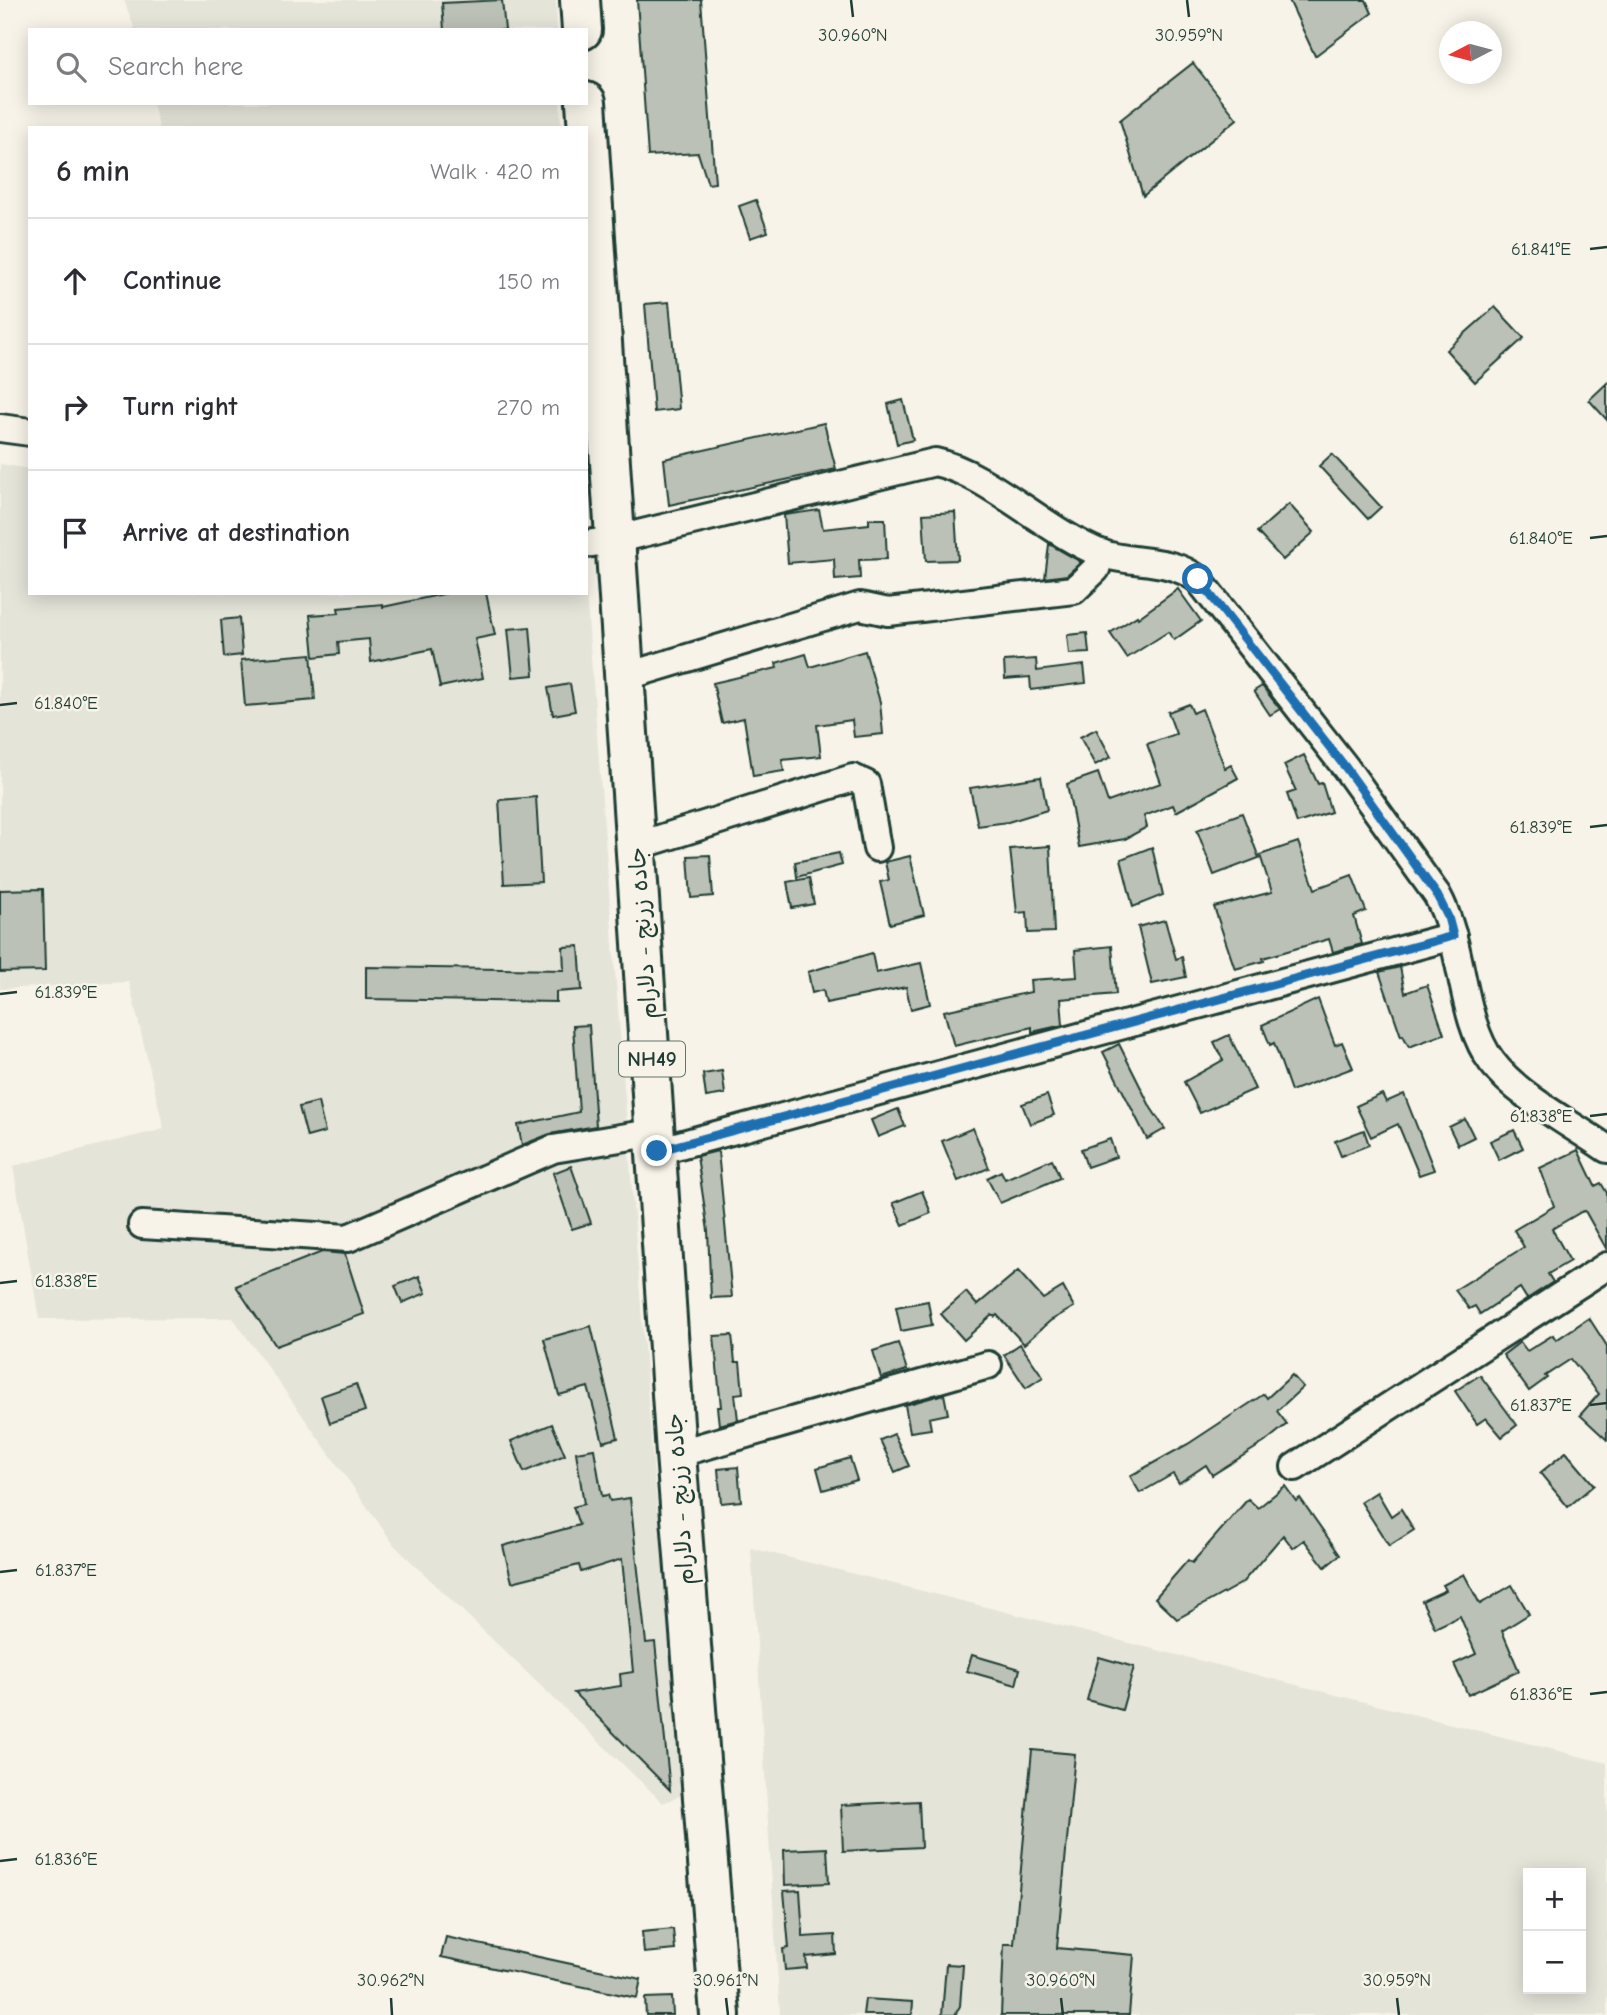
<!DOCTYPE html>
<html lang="en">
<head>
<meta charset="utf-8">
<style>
	body { margin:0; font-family:"Comic Neue","Playpen Sans Arabic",sans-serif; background:#f2f2f3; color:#2b2b33 }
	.controls { position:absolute; right:21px; bottom:21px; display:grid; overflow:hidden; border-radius:0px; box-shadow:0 4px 18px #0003 }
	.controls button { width:63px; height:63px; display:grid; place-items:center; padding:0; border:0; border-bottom:2px solid #e1e1e2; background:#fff; color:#2b2b33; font:35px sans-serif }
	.compass { position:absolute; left:1439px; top:21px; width:63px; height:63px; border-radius:50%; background:#fff; box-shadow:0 4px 18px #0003; rotate:264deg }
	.stop { position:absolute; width:21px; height:21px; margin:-16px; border:5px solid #1f6fb2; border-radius:50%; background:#fff }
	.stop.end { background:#1f6fb2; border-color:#fff; box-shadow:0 2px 7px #0008 }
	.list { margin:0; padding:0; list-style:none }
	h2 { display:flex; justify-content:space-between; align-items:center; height:91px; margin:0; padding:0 28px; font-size:30px }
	h2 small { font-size:23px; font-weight:400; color:#7c7c81 }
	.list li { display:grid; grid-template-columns:46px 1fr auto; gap:21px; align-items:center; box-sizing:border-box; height:126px; padding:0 28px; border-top:2px solid #e1e1e2 }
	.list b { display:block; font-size:26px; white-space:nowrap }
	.list em { font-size:23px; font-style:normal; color:#7c7c81 }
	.icon { flex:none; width:38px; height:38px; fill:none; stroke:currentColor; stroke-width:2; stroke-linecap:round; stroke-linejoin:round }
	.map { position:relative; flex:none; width:1607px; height:2015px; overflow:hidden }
	.search { position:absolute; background:#fff; box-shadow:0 4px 18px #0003; left:28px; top:28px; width:560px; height:77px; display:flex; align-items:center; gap:18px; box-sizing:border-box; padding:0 24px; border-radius:0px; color:#7c7c81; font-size:26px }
	.panel { position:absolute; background:#fff; box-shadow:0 4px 18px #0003; left:28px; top:126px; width:560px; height:469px; border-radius:0px }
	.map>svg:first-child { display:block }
	.built { fill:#e5e4d9; fill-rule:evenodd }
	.building { fill:#bbc1b6; stroke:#1f3d34; stroke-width:2 }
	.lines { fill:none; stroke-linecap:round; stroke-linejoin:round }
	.minor-casing { stroke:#1f3d34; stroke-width:32 }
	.highway-casing { stroke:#1f3d34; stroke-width:44 }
	.minor { stroke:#f7f3e8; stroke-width:26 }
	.highway { stroke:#f7f3e8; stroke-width:38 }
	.route { stroke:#1f6fb2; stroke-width:9 }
	.ticks { fill:none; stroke:#1f3d34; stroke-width:2.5 }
	.labels { text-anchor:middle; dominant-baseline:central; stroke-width:5; stroke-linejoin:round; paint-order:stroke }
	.shield { fill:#f7f3e8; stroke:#60746a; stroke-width:2 }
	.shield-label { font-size:21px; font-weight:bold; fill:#1f3d34 }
	.street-label { font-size:23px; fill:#1f3d34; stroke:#f7f3e8 }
	.ticks-label { font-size:18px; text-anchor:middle; fill:#1f3d34; stroke:#f7f3e8; stroke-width:5; stroke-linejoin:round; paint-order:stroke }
</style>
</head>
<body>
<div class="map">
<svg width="1607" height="2015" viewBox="0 0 1607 2015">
	<rect width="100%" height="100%" fill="#f7f3e8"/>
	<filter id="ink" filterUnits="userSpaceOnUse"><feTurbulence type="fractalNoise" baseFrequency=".0143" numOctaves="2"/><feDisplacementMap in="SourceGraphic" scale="14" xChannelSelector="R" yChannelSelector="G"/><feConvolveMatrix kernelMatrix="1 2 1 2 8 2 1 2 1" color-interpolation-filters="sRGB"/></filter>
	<g filter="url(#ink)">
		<g class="built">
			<polygon points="124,0 556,0 557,30 135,30"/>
			<polygon points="153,103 560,103 561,128 159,128"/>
			<polygon points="0,464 30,469 30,593 586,592 654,1476 686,1793 663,1803 395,1546 233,1318 39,1319 13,1166 164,1129 129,982 0,989"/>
			<path d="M751,1548l856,215v252h-827zM1528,1873h53v116h-53z"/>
		</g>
		<g class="building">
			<polygon points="502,0 505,30 444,30 442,3"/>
			<polygon points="637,0 701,0 715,183 708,184 698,153 648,156"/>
			<polygon points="1289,0 1366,0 1372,13 1315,56"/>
			<polygon points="1193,63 1237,119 1143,196 1120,120"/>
			<polygon points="756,200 768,232 750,238 739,206"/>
			<polygon points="669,302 679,409 654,412 645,304"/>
			<polygon points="1495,307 1524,338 1475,382 1446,350"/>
			<polygon points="1607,383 1607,420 1589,400"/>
			<polygon points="903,400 913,440 897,444 888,404"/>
			<polygon points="824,423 836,469 669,505 664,459"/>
			<polygon points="1332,454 1381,507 1368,519 1319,466"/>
			<polygon points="1289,504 1314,532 1283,560 1257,532"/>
			<polygon points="819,510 823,529 869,524 869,519 885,519 887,559 859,560 860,578 835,580 834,559 788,563 784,515"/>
			<polygon points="955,512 958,560 926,561 923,514"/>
			<polygon points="1049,544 1072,557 1081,562 1067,575 1045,578"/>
			<polygon points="1178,589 1201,621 1174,640 1168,632 1127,658 1110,633 1137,616 1138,618"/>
			<polygon points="448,593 486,593 495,635 475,639 483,678 440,687 432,649 371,662 369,639 338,642 339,654 314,657 310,615 339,613 338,608 383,604 383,607"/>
			<polygon points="239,618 242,655 224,657 221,620"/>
			<polygon points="530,627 534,675 513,677 508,629"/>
			<polygon points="1087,633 1089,653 1069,654 1067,635"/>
			<polygon points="865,651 880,702 883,734 854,737 852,720 817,725 821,756 782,760 784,771 753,776 744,718 722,723 713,683 777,668 776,663 806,654 810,667"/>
			<polygon points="311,654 315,700 245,706 241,660"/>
			<polygon points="1036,659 1037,671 1084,665 1086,683 1031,690 1030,677 1005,679 1004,661"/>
			<polygon points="570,684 575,711 553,715 548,688"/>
			<polygon points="1262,686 1280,709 1270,715 1254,691"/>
			<polygon points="1189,704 1193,713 1202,709 1225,768 1231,765 1238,778 1176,812 1173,805 1144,816 1147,827 1125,839 1079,847 1067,784 1098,773 1108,802 1161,783 1147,744 1176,734 1168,712"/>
			<polygon points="1096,729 1111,757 1095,765 1080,737"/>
			<polygon points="1304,755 1318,784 1322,783 1331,812 1297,823 1287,794 1296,791 1284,765"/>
			<polygon points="1041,777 1047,810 1008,822 978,826 970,788"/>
			<polygon points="536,797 541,882 504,884 499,800"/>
			<polygon points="1242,813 1259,858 1214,875 1197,830"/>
			<polygon points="1298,842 1315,889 1352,875 1366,911 1354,916 1362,944 1333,952 1329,939 1263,958 1264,961 1235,969 1214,907 1272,892 1260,855"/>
			<polygon points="1050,846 1054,932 1028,933 1027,912 1017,913 1010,849"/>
			<polygon points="1152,847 1163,895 1133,907 1121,859"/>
			<polygon points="839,853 842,865 797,877 795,862"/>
			<polygon points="710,855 713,896 691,898 688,856"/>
			<polygon points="910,856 924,915 890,924 880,882 889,880 885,862"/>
			<polygon points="809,878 814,904 792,908 787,882"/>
			<polygon points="43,889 45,971 0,972 0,890"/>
			<polygon points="1165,920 1176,959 1182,957 1186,977 1152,984 1138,927"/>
			<polygon points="579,946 582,990 556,992 556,1002 366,999 366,967 564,970 563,947"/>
			<polygon points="1112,946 1116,994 1061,999 1063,1025 1032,1032 1032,1027 954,1046 944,1011 1031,992 1030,980 1077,977 1075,950"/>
			<polygon points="872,953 876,973 921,963 930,1004 911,1009 906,987 826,1003 823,990 812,993 808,972"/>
			<polygon points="1400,967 1405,993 1427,985 1444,1034 1409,1047 1403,1035 1401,1036 1379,972"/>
			<polygon points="1318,999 1335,1045 1342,1042 1353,1068 1291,1091 1274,1043 1270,1045 1262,1025"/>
			<polygon points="589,1025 596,1126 550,1134 522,1145 518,1125 579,1112 573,1026"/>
			<polygon points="1229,1035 1255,1089 1200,1113 1184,1082 1223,1060 1214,1042"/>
			<polygon points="1119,1044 1151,1108 1165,1129 1147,1139 1103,1052"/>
			<polygon points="722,1071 725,1094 706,1097 703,1074"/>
			<polygon points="1382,1094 1386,1102 1404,1094 1434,1170 1419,1175 1398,1124 1371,1137 1356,1106"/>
			<polygon points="1047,1095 1054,1115 1030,1124 1022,1104"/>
			<polygon points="318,1102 325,1132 307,1137 299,1107"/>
			<polygon points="898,1109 905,1126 878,1137 871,1120"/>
			<polygon points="1465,1119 1474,1137 1458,1145 1449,1127"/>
			<polygon points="973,1128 989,1168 958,1181 942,1141"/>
			<polygon points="1364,1130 1369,1145 1341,1156 1335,1141"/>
			<polygon points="1514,1130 1523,1148 1499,1160 1490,1141"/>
			<polygon points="1110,1139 1116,1157 1087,1167 1081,1149"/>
			<polygon points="1578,1150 1595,1186 1601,1183 1607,1193 1607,1250 1585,1211 1581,1212 1552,1229 1570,1261 1548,1274 1553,1282 1527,1299 1520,1288 1480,1314 1475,1306 1469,1309 1455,1290 1524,1247 1514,1230 1554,1206 1540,1168"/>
			<polygon points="718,1151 732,1297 711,1298 708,1231 697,1156"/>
			<polygon points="1052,1159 1060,1178 1000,1203 987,1178 1001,1171 1005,1179"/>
			<polygon points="571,1166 591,1223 572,1229 553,1173"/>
			<polygon points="922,1191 931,1213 903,1225 893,1203"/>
			<polygon points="322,1252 345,1254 364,1314 276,1346 236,1286"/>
			<polygon points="1018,1271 1043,1299 1063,1287 1074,1307 1050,1321 1024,1344 997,1315 995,1317 992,1315 964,1340 941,1314 966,1292 977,1305"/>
			<polygon points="419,1276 426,1293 402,1303 395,1286"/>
			<polygon points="928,1301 932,1325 901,1331 896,1307"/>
			<polygon points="1589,1318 1607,1346 1607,1440 1580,1415 1599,1394 1571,1359 1545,1376 1547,1378 1529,1391 1503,1355 1520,1342 1527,1351 1553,1335 1556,1340"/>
			<polygon points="591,1326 618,1438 603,1442 588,1387 559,1395 544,1339"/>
			<polygon points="732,1335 735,1362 740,1362 743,1393 735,1394 738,1420 719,1425 717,1407 721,1407 714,1336"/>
			<polygon points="898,1343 907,1370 881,1378 873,1351"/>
			<polygon points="1020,1344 1043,1377 1026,1388 1004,1355"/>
			<polygon points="1292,1375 1303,1387 1277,1411 1287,1424 1265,1442 1212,1475 1206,1465 1179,1483 1173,1474 1140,1493 1130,1476 1188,1444 1264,1394 1267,1398"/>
			<polygon points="1480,1375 1517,1425 1502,1437 1486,1418 1477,1424 1455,1391"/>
			<polygon points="356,1384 365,1411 330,1423 321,1396"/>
			<polygon points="944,1394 948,1414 929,1418 931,1429 910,1432 905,1405"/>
			<polygon points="552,1424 565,1455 524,1472 511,1441"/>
			<polygon points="894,1434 909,1466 895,1472 880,1440"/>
			<polygon points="594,1449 602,1496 608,1495 610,1501 630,1498 646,1643 655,1642 670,1790 574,1693 621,1686 620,1674 633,1672 622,1559 581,1572 579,1565 512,1582 503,1546 579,1525 573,1507 584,1504 576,1452"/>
			<polygon points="1566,1452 1594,1485 1568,1507 1540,1473"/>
			<polygon points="850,1458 857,1480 823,1490 817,1468"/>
			<polygon points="738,1467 741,1501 721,1503 718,1469"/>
			<polygon points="1285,1486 1296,1501 1300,1498 1340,1555 1325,1567 1304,1540 1293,1548 1283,1535 1242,1583 1177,1619 1155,1598 1188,1560 1192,1563 1248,1499 1258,1508"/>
			<polygon points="1377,1492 1391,1516 1401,1509 1414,1530 1389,1546 1361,1502"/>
			<polygon points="1464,1574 1480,1604 1512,1585 1529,1614 1502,1631 1519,1671 1468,1695 1454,1664 1476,1654 1460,1616 1435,1628 1422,1601 1446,1590 1443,1585"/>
			<polygon points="972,1655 1020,1669 1016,1685 967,1671"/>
			<polygon points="1099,1657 1134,1667 1122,1710 1087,1700"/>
			<polygon points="1032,1750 1075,1754 1057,1948 1134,1955 1129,2015 1001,2015 1004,1944 1014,1944"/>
			<polygon points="919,1801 921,1847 843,1851 841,1805"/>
			<polygon points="827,1848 829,1883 785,1885 784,1850"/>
			<polygon points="800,1890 803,1937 835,1935 836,1954 806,1957 807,1968 785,1970 783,1949 789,1948 784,1891"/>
			<polygon points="673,1929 675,1950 644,1953 642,1932"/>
			<polygon points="446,1937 641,1979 637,1998 441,1957"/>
			<polygon points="946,1964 963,1965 960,2006 955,2015 942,2015"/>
			<polygon points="672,1997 673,2015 646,2015 645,1998"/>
			<polygon points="865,1999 913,2002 912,2015 863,2015"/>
		</g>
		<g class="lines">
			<defs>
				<g id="minor">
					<polyline points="0,428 30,432"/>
					<path d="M586,544l28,-4 321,-78c53,11 111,70 165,91 33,12 66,3 98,26l148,189 91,127c27,48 23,125 55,167 25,34 80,62 115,87"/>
					<polyline points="624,677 860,606 888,612 1074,590 1096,569 1101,553"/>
					<polyline points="637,846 853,778 866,784 877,848"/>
					<polyline points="657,1151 1453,936"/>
					<polyline points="142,1225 348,1238 553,1149 657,1132"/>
					<polyline points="676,1454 988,1365"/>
					<polyline points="1295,1467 1607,1266"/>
				</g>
				<g id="highway">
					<polyline points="580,0 582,30"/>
					<polyline points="586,102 676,1454 720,2015"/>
				</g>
			</defs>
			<use href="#minor" class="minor-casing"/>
			<use href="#highway" class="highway-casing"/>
			<use href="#minor" class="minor"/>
			<use href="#highway" class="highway"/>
		</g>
	</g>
	<g class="lines" filter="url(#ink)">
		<polyline class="route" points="657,1151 1453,936 1448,917 1437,895 1346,768 1198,579"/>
	</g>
	<path class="ticks" d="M851,0l2,17M1187,0l2,17M1590,249l17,-2M1590,538l17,-2M0,705l17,-2M1590,827l17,-2M0,994l17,-2M1590,1116l17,-2M0,1283l17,-2M1590,1405l17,-2M0,1572l17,-2M1590,1694l17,-2M0,1861l17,-2M391,1998l1,17M726,1998l2,17M1061,1998l2,17M1397,1998l2,17"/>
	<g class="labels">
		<rect class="shield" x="619" y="1041.5" width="66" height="35" rx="5"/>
		<g class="shield-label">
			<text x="652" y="1059">NH49</text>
		</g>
		<g class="street-label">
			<text transform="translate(643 933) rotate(-94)">جاده زرنج - دلارام</text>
			<text transform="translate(680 1499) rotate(-94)">جاده زرنج - دلارام</text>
		</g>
	</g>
	<g class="ticks-label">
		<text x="853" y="41">30.960°N</text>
		<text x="1189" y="41">30.959°N</text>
		<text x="1541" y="255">61.841°E</text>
		<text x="1541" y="544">61.840°E</text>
		<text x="66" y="709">61.840°E</text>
		<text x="1541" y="833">61.839°E</text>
		<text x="66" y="998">61.839°E</text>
		<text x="1541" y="1122">61.838°E</text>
		<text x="66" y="1287">61.838°E</text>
		<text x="1541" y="1411">61.837°E</text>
		<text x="66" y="1576">61.837°E</text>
		<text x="1541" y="1700">61.836°E</text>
		<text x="66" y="1865">61.836°E</text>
		<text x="391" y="1986">30.962°N</text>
		<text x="726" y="1986">30.961°N</text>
		<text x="1061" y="1986">30.960°N</text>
		<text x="1397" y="1986">30.959°N</text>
	</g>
</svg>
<div class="controls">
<button>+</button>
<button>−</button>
</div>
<svg class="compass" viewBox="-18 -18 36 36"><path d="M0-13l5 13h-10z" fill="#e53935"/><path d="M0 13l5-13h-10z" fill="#7c7c81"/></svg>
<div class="stop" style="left:1198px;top:579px"></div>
<div class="stop end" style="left:657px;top:1151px"></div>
<div class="search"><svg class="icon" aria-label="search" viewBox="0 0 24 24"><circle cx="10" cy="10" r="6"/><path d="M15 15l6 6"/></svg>Search here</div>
<section class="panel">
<h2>6 min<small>Walk · 420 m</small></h2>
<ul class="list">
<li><svg class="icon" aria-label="ahead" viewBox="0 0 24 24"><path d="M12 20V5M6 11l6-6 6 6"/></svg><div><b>Continue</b></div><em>150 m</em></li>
<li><svg class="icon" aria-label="right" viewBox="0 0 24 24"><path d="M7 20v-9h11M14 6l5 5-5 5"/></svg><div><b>Turn right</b></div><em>270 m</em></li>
<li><svg class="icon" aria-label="arrive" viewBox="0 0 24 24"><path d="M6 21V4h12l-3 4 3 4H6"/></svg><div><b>Arrive at destination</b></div></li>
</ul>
</section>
</div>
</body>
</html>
